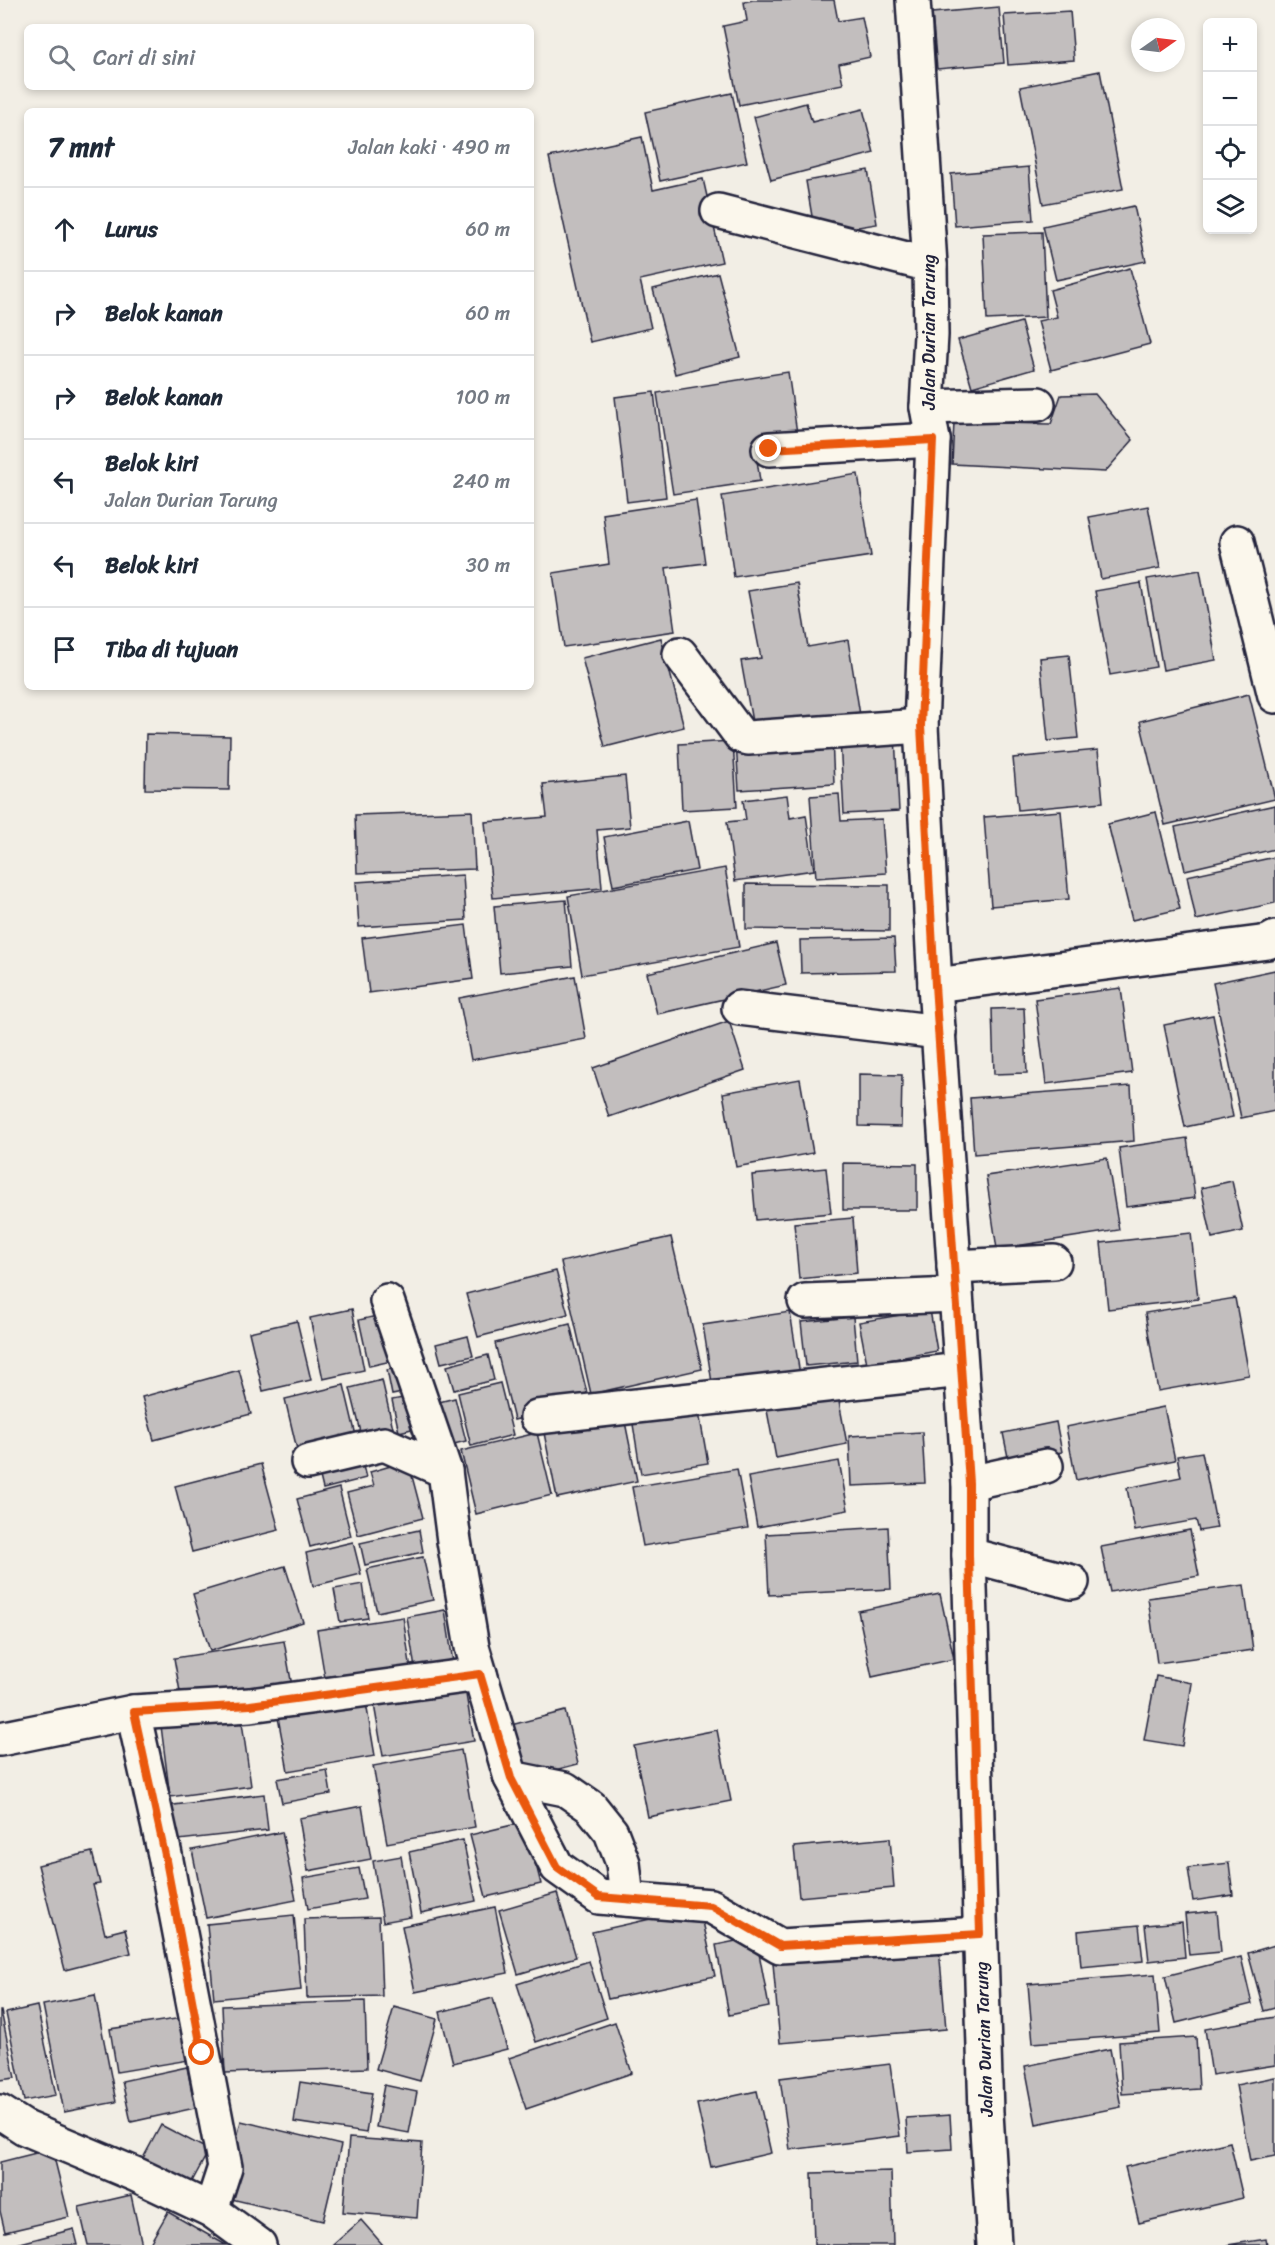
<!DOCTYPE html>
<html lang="id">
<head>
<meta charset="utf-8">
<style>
	body { margin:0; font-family:Sriracha,sans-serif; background:#f2f2f3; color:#1f2937 }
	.controls { position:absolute; right:18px; top:18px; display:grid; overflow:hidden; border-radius:9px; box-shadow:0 3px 9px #0003 }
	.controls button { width:54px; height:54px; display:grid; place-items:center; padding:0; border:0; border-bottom:2px solid #e0e1e3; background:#fff; color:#1f2937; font:30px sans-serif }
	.compass { position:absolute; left:1131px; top:18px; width:54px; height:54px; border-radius:50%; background:#fff; box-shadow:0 3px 9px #0003; rotate:76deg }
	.stop { position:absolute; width:18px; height:18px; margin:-14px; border:4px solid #ea580c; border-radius:50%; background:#fff }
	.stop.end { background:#ea580c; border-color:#fff; box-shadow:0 2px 6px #0008 }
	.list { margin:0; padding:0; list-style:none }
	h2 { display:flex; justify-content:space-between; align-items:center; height:78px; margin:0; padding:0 24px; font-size:26px }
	h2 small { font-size:20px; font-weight:400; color:#747a83 }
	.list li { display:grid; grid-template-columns:39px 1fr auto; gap:18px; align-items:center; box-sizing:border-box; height:84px; padding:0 24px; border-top:2px solid #e0e1e3 }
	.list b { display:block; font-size:22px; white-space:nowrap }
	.list p { margin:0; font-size:20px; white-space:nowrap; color:#747a83 }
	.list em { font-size:20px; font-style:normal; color:#747a83 }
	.icon { flex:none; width:33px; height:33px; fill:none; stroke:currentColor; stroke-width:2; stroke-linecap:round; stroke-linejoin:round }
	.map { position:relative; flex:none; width:1275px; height:2245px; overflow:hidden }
	.search { position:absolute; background:#fff; box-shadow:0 3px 9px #0003; left:24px; top:24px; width:510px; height:66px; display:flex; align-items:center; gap:15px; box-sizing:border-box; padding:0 21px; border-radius:9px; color:#747a83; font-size:22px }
	.panel { position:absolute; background:#fff; box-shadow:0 3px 9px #0003; left:24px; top:108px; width:510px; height:582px; border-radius:9px }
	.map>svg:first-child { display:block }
	.building { fill:#c2bebe; stroke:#22223b; stroke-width:1.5 }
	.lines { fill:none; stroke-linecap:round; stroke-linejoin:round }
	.minor-casing { stroke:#22223b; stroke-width:38 }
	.minor { stroke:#fbf7ec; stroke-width:33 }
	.route { stroke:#ea580c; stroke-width:8 }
	.labels { text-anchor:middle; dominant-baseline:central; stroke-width:4.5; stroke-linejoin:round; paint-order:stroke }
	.street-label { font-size:18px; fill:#22223b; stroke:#fbf7ec }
</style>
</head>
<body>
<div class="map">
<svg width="1275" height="2245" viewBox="0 0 1275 2245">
	<rect width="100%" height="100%" fill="#f2eee5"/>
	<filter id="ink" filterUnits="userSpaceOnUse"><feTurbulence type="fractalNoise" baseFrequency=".0167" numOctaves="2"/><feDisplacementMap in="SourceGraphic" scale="12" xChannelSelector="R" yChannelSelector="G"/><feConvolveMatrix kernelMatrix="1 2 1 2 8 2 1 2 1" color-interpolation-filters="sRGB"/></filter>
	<g filter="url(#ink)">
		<g class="building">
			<polygon points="753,0 834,0 838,21 862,17 870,57 839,64 843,84 739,105 723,26 747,21 744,2"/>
			<polygon points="999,7 1004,63 937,69 932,13"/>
			<polygon points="1070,11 1074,60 1008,65 1004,15"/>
			<polygon points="1100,71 1123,189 1043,204 1020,87"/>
			<polygon points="732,93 747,162 660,181 645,112"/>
			<polygon points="806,103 812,122 863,109 874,153 771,180 754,117"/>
			<polygon points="642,137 653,190 703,179 722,262 640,280 651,328 590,342 549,157"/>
			<polygon points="1029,167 1033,220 955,226 951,174"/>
			<polygon points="868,170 877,224 815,234 806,181"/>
			<polygon points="1134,206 1146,261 1056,280 1043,226"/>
			<polygon points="1042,232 1046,317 987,320 983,234"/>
			<polygon points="1130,268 1150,344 1051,370 1038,321 1057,317 1050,290"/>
			<polygon points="718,273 740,357 675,374 653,289"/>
			<polygon points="1021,322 1034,369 972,387 958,340"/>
			<polygon points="788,372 797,433 754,439 760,481 673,494 657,393"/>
			<polygon points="654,392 666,497 627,502 615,397"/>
			<polygon points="1095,394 1133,440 1105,472 952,464 954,422 1051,424 1061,395"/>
			<polygon points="858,474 871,556 734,577 722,496"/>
			<polygon points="696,500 705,563 666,568 675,631 564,647 553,573 609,564 603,514"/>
			<polygon points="1148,506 1160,568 1101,579 1089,517"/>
			<polygon points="1200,570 1216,660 1163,670 1147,579"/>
			<polygon points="797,583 808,647 848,640 860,715 754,733 741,661 761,658 748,591"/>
			<polygon points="1141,583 1156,667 1110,675 1095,591"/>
			<polygon points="661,638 684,727 605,747 582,658"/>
			<polygon points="1069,655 1078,738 1048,741 1040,658"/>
			<polygon points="1249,694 1275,799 1165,825 1140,721"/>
			<polygon points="146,734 230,736 229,790 145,789"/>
			<polygon points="895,736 899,811 844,814 840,739"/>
			<polygon points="832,737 834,784 739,790 736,743"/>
			<polygon points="733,741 737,807 682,810 679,744"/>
			<polygon points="1098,750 1103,802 1018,810 1013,758"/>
			<polygon points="625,776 630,827 597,830 602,888 493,898 485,822 547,817 543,784"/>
			<polygon points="839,794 841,821 882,819 886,873 816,878 810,796"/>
			<polygon points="787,795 790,818 806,815 814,870 735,881 727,822 746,820 743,800"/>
			<polygon points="1275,805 1275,849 1185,870 1175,827"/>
			<polygon points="472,811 475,869 357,873 355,815"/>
			<polygon points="1061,811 1069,899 991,906 984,817"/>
			<polygon points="1156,812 1180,909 1132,920 1108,824"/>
			<polygon points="688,821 697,870 613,886 604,837"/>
			<polygon points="1275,857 1275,903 1196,920 1187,876"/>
			<polygon points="725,868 739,947 582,975 568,896"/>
			<polygon points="463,875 466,920 359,927 356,882"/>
			<polygon points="746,884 889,885 889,931 746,929"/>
			<polygon points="566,900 572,966 500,973 494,906"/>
			<polygon points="466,925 473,979 369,993 362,938"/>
			<polygon points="894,938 896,971 801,973 800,940"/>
			<polygon points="776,943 786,985 657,1014 647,973"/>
			<polygon points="1275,970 1275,1111 1241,1118 1213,983"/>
			<polygon points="575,976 586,1039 471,1060 459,998"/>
			<polygon points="1121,988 1132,1073 1046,1084 1035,999"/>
			<polygon points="1024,1008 1027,1073 994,1074 992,1009"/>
			<polygon points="1213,1015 1233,1117 1185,1127 1164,1025"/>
			<polygon points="729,1021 745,1070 609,1117 593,1068"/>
			<polygon points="859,1074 902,1075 901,1127 859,1126"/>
			<polygon points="800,1079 813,1153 736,1167 723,1093"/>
			<polygon points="1131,1086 1134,1141 974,1154 970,1098"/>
			<polygon points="1187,1138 1195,1198 1126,1207 1119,1148"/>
			<polygon points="1107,1158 1119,1230 997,1249 986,1176"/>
			<polygon points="843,1163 917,1164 917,1210 843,1210"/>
			<polygon points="826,1168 831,1213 756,1220 752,1175"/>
			<polygon points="1232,1181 1243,1231 1212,1238 1201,1188"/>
			<polygon points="853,1218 857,1273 799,1279 794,1223"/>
			<polygon points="1191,1233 1198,1299 1108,1309 1101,1243"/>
			<polygon points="671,1237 702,1369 591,1394 561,1262"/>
			<polygon points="556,1271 568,1314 478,1337 466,1294"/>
			<polygon points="1235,1298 1249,1375 1158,1391 1145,1313"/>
			<polygon points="352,1309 364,1370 323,1379 310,1318"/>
			<polygon points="930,1310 937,1351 867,1364 859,1322"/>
			<polygon points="790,1312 800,1375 713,1389 703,1325"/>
			<polygon points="386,1314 396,1360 369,1366 359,1320"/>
			<polygon points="853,1317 857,1361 806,1366 801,1322"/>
			<polygon points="297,1321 311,1380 263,1391 249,1332"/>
			<polygon points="570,1324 589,1401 514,1420 495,1343"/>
			<polygon points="468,1336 473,1356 441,1363 436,1344"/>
			<polygon points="488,1355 494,1380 454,1390 447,1366"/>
			<polygon points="407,1366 412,1391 392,1395 387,1370"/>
			<polygon points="239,1370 251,1414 154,1440 142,1397"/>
			<polygon points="382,1380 393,1428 362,1436 350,1388"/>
			<polygon points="500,1383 513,1435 471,1446 458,1393"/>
			<polygon points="344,1385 358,1444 299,1458 285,1399"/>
			<polygon points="836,1386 847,1444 776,1458 765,1400"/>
			<polygon points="413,1396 420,1427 399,1432 392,1400"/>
			<polygon points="455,1398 466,1441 442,1447 431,1404"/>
			<polygon points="698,1407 708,1463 641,1474 632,1418"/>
			<polygon points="1164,1407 1175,1460 1076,1480 1066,1427"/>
			<polygon points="624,1417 637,1481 557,1498 544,1433"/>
			<polygon points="1056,1422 1062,1452 1009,1462 1003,1433"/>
			<polygon points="922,1432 925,1483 851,1486 849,1436"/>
			<polygon points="537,1433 552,1495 476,1514 461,1451"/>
			<polygon points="1202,1452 1217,1528 1199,1531 1196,1520 1135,1531 1127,1488 1181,1477 1177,1456"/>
			<polygon points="360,1454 366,1478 323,1489 317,1464"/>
			<polygon points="408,1461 423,1518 358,1535 347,1493 374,1486 370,1472"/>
			<polygon points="839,1461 848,1510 757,1527 748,1477"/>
			<polygon points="261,1464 279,1530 192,1552 175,1486"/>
			<polygon points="737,1469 748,1528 643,1546 632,1487"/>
			<polygon points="339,1488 351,1536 310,1547 297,1499"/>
			<polygon points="888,1527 891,1589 769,1595 766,1534"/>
			<polygon points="419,1530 423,1552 365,1565 360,1543"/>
			<polygon points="1190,1530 1199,1576 1110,1592 1101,1547"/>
			<polygon points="353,1542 361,1574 313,1586 306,1553"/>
			<polygon points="423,1557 433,1600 377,1612 367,1569"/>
			<polygon points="285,1566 303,1622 210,1651 193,1594"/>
			<polygon points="363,1584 368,1618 340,1622 334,1589"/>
			<polygon points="1244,1585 1253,1650 1157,1663 1148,1598"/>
			<polygon points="940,1594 954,1659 872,1677 858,1611"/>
			<polygon points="445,1610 454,1669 416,1675 407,1617"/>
			<polygon points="403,1617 412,1677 327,1690 317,1630"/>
			<polygon points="284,1641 292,1686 182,1703 174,1658"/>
			<polygon points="1156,1676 1192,1683 1182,1746 1144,1740"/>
			<polygon points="463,1677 474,1741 383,1756 372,1693"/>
			<polygon points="365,1697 375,1756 288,1771 277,1712"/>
			<polygon points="565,1711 578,1764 524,1778 511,1725"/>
			<polygon points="241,1715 251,1786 170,1797 161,1726"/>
			<polygon points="717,1730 731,1801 648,1817 634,1746"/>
			<polygon points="461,1750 475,1827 387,1843 373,1766"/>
			<polygon points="327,1770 331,1794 282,1803 277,1779"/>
			<polygon points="264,1794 268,1830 170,1841 166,1806"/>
			<polygon points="362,1806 371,1859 308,1871 299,1818"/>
			<polygon points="525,1822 541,1884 486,1897 470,1835"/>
			<polygon points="282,1832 296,1900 206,1918 192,1850"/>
			<polygon points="890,1838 894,1888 799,1897 794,1847"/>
			<polygon points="463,1840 476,1901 421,1913 409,1852"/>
			<polygon points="92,1852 100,1884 93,1885 105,1934 125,1929 131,1953 65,1970 38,1865"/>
			<polygon points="401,1856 411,1917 383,1922 373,1861"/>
			<polygon points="1229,1863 1233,1895 1193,1901 1188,1868"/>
			<polygon points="359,1868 365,1899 308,1909 303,1878"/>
			<polygon points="557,1893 576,1957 518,1974 499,1910"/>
			<polygon points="495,1907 508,1973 415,1992 402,1926"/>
			<polygon points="700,1908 715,1976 608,1999 592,1932"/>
			<polygon points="1217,1911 1221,1952 1189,1955 1185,1914"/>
			<polygon points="294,1915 301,1990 214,1999 207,1924"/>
			<polygon points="379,1917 382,1996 307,1998 304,1919"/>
			<polygon points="1182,1922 1185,1957 1149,1961 1145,1925"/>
			<polygon points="1139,1925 1143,1961 1081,1967 1078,1931"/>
			<polygon points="756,1937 769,2007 729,2015 716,1945"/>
			<polygon points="1275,1945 1275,2008 1264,2011 1248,1953"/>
			<polygon points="939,1948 946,2029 780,2043 773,1963"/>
			<polygon points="1241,1957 1252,2004 1176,2023 1165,1976"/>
			<polygon points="589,1961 607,2018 536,2042 517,1984"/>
			<polygon points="1155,1974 1160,2033 1033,2043 1028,1984"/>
			<polygon points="95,1995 116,2102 64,2112 43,2005"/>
			<polygon points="493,1998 507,2049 453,2063 440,2012"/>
			<polygon points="365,2001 367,2068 225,2073 222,2006"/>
			<polygon points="37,2006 56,2095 24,2101 6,2013"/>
			<polygon points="394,2007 437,2019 420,2081 376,2069"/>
			<polygon points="0,2011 1,2011 15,2078 0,2080"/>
			<polygon points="1275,2017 1275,2065 1212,2075 1205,2029"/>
			<polygon points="182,2018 189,2060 117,2072 110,2029"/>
			<polygon points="615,2022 632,2073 526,2109 509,2058"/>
			<polygon points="1196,2037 1199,2089 1122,2094 1119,2042"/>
			<polygon points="1110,2049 1121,2107 1036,2124 1025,2066"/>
			<polygon points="890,2064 900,2136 790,2150 780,2078"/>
			<polygon points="187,2067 195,2108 131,2122 122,2081"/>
			<polygon points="1275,2077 1275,2156 1250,2161 1236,2085"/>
			<polygon points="300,2082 372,2093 366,2133 294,2122"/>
			<polygon points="384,2085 417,2092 409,2133 376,2127"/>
			<polygon points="757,2091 771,2153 711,2167 697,2104"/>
			<polygon points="950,2115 952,2149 908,2152 906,2118"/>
			<polygon points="241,2121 341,2145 323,2221 223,2197"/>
			<polygon points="161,2125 209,2150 189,2187 141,2162"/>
			<polygon points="349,2138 422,2143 417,2218 343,2212"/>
			<polygon points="1230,2142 1243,2198 1139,2223 1125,2167"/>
			<polygon points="52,2149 69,2217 5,2232 0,2211 0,2162"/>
			<polygon points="891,2171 893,2245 814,2245 812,2173"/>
			<polygon points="131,2195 142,2245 88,2245 79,2207"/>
			<polygon points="168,2212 226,2245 149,2245"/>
			<polygon points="361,2220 383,2245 333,2245"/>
			<polygon points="74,2229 78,2245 13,2245"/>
			<polygon points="1266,2239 1267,2245 1227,2245"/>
		</g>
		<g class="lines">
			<defs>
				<g id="minor">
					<polyline points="913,0 930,265 931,335 927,407 933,440 921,726 935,985 969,1483 969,1555 986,2113 994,2245"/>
					<polyline points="718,211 930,265"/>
					<polyline points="927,407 1038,404"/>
					<polyline points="769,449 933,440"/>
					<polyline points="1237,542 1275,696"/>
					<polyline points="680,654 741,736 748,738 921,726"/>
					<polyline points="935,985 1268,942 1275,938"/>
					<polyline points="739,1008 939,1032"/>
					<polyline points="954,1267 1054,1262"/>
					<polyline points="387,1301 445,1471 454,1541 472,1647 511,1778 557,1867 599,1897 711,1906 780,1946 980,1934"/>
					<polyline points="805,1301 955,1295"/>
					<polyline points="537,1417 961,1370"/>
					<polyline points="308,1462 384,1444 445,1471"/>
					<polyline points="969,1483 1046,1466"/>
					<polyline points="969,1555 1072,1582"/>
					<polyline points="133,1712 165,1855 225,2167 211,2210"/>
					<polyline points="0,1739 133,1712 250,1705 480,1674"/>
					<polyline points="511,1778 565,1789 591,1807 611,1832 623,1863 627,1899"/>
					<polyline points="0,2112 25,2128 137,2175 211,2210 259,2245"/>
				</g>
			</defs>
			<use href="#minor" class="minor-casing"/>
			<use href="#minor" class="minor"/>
		</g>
	</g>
	<g class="lines" filter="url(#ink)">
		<polyline class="route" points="202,2053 165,1855 134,1712 250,1705 480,1674 511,1778 557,1867 599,1897 711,1906 780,1946 980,1934 969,1555 969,1483 935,985 921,726 933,440 769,449"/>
	</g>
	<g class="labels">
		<g class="street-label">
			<text transform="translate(929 332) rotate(-90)">Jalan Durian Tarung</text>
			<text transform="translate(984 2039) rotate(-92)">Jalan Durian Tarung</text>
		</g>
	</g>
</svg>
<div class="controls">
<button>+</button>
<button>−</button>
<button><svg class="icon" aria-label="locate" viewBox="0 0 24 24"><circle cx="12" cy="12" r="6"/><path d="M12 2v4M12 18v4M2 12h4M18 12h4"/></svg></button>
<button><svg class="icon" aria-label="layers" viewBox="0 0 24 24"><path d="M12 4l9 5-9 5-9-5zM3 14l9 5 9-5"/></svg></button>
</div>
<svg class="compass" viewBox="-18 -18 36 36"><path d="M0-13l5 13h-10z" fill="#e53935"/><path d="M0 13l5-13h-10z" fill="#747a83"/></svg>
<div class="stop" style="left:202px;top:2053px"></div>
<div class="stop end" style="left:769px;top:449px"></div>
<div class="search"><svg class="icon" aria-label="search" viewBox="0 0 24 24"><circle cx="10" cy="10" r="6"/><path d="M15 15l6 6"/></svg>Cari di sini</div>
<section class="panel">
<h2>7 mnt<small>Jalan kaki · 490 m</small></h2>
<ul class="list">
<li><svg class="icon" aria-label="ahead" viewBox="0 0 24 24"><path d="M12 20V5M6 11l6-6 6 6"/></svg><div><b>Lurus</b></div><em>60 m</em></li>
<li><svg class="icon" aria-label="right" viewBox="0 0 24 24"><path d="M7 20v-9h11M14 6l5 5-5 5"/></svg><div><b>Belok kanan</b></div><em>60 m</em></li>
<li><svg class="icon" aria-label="right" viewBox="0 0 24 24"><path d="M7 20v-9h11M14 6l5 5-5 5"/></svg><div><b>Belok kanan</b></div><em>100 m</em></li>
<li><svg class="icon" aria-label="left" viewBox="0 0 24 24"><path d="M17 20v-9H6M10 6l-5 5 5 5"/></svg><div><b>Belok kiri</b><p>Jalan Durian Tarung</p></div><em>240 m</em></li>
<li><svg class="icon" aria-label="left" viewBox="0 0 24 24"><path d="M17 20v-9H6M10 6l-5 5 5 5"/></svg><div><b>Belok kiri</b></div><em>30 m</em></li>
<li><svg class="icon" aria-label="arrive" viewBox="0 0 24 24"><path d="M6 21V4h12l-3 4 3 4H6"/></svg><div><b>Tiba di tujuan</b></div></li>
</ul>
</section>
</div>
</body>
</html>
